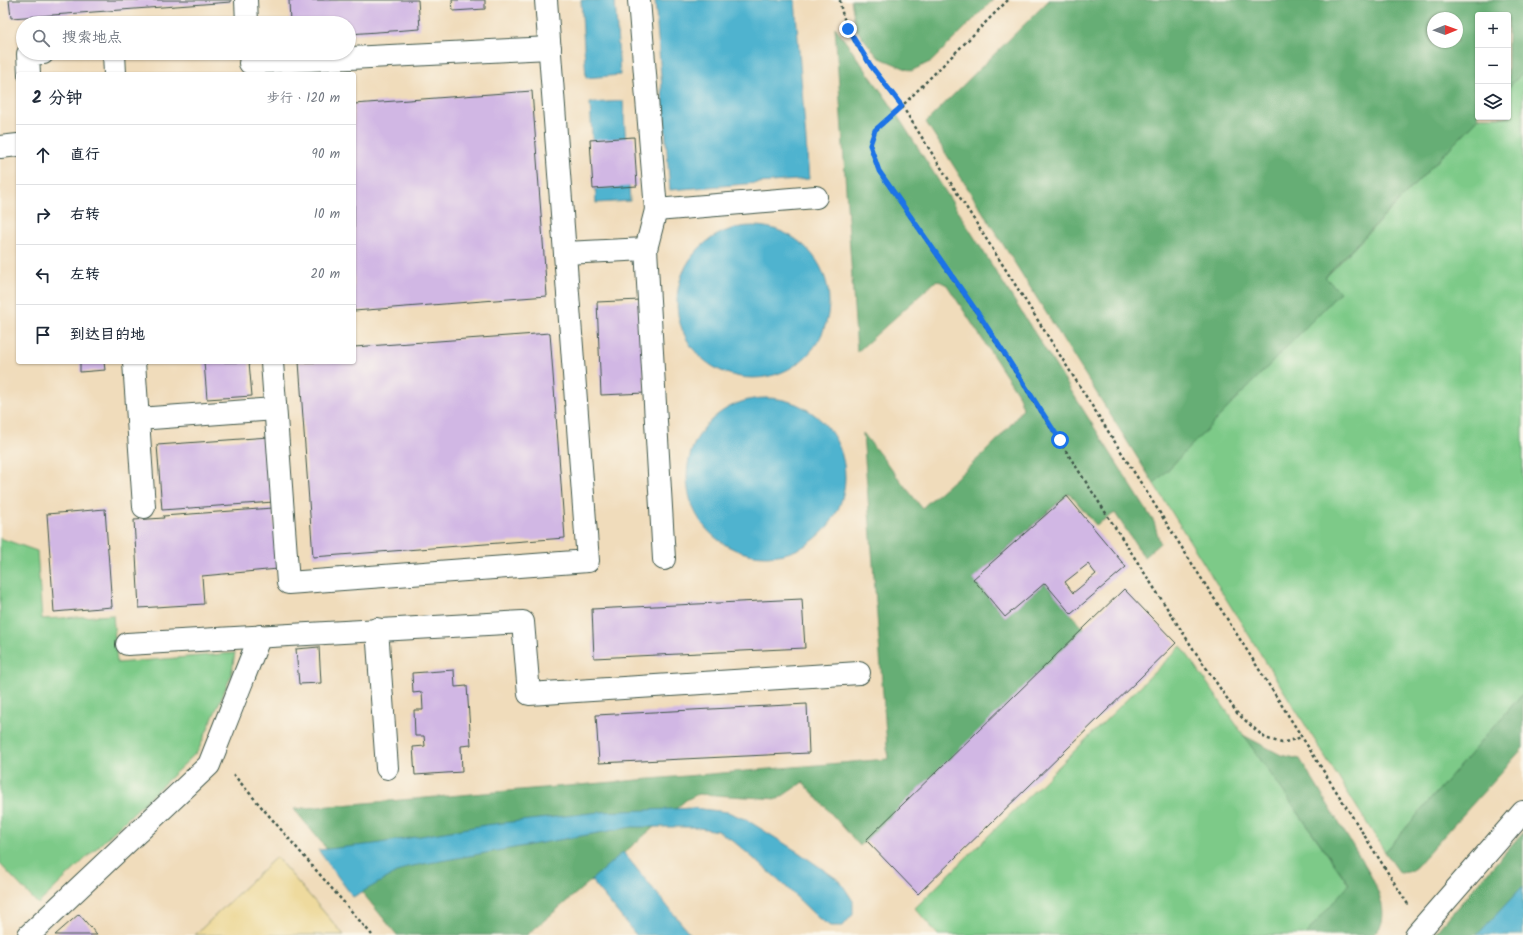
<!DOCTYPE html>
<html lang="zh">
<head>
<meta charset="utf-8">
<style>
	body { margin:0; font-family:Kalam,"LXGW WenKai TC",sans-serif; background:#f2f2f3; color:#1f2937 }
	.controls { position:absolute; right:12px; top:12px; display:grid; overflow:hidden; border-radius:4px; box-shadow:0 1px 3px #0004 }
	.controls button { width:36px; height:36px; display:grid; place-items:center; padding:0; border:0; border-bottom:1px solid #e0e1e3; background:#fff; color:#1f2937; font:20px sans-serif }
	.compass { position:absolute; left:1427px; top:12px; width:36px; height:36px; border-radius:50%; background:#fff; box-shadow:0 1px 3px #0004; rotate:89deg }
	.stop { position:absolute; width:12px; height:12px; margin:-9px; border:3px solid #1a73e8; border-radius:50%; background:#fff }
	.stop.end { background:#1a73e8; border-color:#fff; box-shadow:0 1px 4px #0008 }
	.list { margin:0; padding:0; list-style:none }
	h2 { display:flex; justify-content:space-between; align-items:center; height:52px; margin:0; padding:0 16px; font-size:17px }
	h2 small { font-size:13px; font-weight:400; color:#747a83 }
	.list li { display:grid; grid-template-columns:26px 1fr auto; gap:12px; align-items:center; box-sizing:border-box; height:60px; padding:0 16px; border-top:1px solid #e0e1e3 }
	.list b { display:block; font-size:15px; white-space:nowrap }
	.list em { font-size:13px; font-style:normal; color:#747a83 }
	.icon { flex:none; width:22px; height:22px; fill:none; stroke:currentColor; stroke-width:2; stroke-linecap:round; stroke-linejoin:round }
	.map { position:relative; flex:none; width:1523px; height:935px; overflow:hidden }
	.search { position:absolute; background:#fff; box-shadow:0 1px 3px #0004; left:16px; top:16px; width:340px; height:44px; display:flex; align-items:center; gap:10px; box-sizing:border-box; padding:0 14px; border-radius:22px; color:#747a83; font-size:15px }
	.panel { position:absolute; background:#fff; box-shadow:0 1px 3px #0004; left:16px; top:72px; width:340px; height:292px; border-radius:4px }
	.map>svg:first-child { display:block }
	.green { fill:#7dca88; stroke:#4e845e }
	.forest { fill:#66ae74; stroke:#427654; fill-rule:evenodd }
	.sand { fill:#eeda9e; stroke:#868c69 }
	.water { fill:#50b3cf; stroke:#387882 }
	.building { fill:#d1b7e4; fill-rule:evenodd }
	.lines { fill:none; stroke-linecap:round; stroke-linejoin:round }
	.minor-casing { stroke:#3e5548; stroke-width:24 }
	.path { stroke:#3e5548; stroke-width:2.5; stroke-dasharray:3 3; stroke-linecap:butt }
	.minor { stroke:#fff; stroke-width:22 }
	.route { stroke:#1a73e8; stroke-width:5 }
</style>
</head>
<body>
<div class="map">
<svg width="1523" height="935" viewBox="0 0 1523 935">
	<rect width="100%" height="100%" fill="#fbf7ec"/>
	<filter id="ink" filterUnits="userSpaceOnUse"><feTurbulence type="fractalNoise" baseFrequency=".025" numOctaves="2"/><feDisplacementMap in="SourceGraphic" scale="8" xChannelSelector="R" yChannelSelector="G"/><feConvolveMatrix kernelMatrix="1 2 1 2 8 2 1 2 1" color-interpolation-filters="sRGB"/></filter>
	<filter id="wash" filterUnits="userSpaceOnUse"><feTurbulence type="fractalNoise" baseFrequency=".012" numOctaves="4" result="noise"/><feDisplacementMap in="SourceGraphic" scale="16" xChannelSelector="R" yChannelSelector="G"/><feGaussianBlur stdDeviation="0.9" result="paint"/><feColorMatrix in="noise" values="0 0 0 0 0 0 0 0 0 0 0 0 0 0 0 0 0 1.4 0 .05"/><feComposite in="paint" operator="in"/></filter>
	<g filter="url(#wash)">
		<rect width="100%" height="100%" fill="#f0dcbb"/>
		<g class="green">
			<polygon points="1523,72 1523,693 1385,852 1154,484 1340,292 1325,278 1480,117 1508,117 1508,88"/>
			<polygon points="0,538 37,551 42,619 113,615 117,663 235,653 231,676 198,751 38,904 0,864"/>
			<polygon points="1181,646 1349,885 1305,935 938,935 915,908"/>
		</g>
		<g class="forest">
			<polygon points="851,0 993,0 932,61 911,71 878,57 856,29"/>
			<path d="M1049,0h474v72l-15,16v-73h-30v102h2l-155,160 15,15 -186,192 -228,-362zM1433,18h24v24h-24z"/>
			<path d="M835,27l53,74 23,36 243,385 6,21 -16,14 -29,-44 -19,12 -27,-32 -96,86 32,38 40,-34 39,46 -224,217 -57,-64 -25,17 -80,-5 -12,6 -159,135h-130l-103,-126 594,-50 -25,-326 59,75c33,-30 77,-63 101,-100l-5,-14 -71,-109 -10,-5 -80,72z"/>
			<polygon points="1523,693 1523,748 1415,868 1408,872 1400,873 1385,852"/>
			<path d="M1243,735l38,20 19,4 70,115c7,14 17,35 11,51 -1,4 -6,7 -8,10h-68l44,-51z"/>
			<polygon points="1523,832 1523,889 1478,935 1433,935"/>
		</g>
		<polygon class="sand" points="276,857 344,935 195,935"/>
		<g class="water">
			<polygon points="581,0 615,0 620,75 586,78"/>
			<polygon points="655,0 795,0 809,179 670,190"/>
			<polygon points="623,101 630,201 596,203 590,103"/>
			<circle cx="753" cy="302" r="76"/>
			<circle cx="766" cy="477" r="79"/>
			<polygon points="693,808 728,812 747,820 798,852 840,881 853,901 853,914 843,926 830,926 817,917 780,881 732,840 718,831 693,827 632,827 407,867 353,897 318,850 374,844 485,825 599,812"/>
			<polygon points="623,852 691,935 636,935 591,880"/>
			<polygon points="1523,886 1523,935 1477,935"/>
		</g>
		<g id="blocks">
			<g class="building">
				<polygon points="9,0 231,0 231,2 11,18"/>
				<polygon points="289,0 418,0 420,29 349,34 349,23 290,23"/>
				<polygon points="452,0 485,0 485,9 453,11"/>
				<polygon points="532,91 547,296 354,311 354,104"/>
				<polygon points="634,137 637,186 593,189 590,140"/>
				<polygon points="640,300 645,393 601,395 597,302"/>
				<polygon points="550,333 565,538 313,557 299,362 354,362 354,347"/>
				<polygon points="80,362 104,362 105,370 80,372"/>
				<polygon points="204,362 249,362 252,396 207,399"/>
				<polygon points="269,437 274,502 162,510 157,445"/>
				<path d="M1067,496l59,71 -55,47 -26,-31 -40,34 -32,-38zM1088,564l8,10 -23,19 -8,-11z"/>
				<polygon points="273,508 278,569 202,576 204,604 139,608 134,520 164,518 163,516"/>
				<polygon points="105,509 112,607 54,612 47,514"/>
				<polygon points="1124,589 1176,643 918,894 866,840"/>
				<polygon points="802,599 805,648 594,658 592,609"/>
				<polygon points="319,647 321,683 299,684 296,649"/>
				<polygon points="454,670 455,687 467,686 471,745 461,746 462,772 415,775 413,747 425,746 424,736 415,736 414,710 423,710 422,692 413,693 412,673"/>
				<polygon points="807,704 809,753 599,763 596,715"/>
				<polygon points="79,914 97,935 55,935"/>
			</g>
		</g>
	</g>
	<g filter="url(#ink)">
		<use href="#blocks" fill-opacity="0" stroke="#3e5548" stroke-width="1"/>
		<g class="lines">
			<defs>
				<g id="minor">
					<polyline points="246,0 247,23"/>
					<polyline points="639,0 656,210 816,197"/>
					<polyline points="114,53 115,74"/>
					<polyline points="250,63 550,48"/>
					<polyline points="29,74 28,54 43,53"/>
					<polyline points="0,147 18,145"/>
					<polyline points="646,249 664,559"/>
					<polyline points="565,253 646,249 656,210"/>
					<polyline points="134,362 144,507"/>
					<polyline points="272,362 288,583 588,561 546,0"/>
					<polyline points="138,419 275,409"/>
					<polyline points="377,629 387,768"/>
					<polyline points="127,644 523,622 529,694 859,673"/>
					<polyline points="29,935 209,765 260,636"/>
					<polyline points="1416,935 1523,812"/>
				</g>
			</defs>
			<use href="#minor" class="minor-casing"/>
			<g class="path">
				<path d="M840,0c2,35 41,79 62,106l-27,24 -5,15 9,26 102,148 213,331 43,63 28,25 17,5 20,-6"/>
				<polyline points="1008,0 902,106 1409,906"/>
				<polyline points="233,774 372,935"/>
			</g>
			<use href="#minor" class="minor"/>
		</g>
	</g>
	<g class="lines" filter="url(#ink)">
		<polyline class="route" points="848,29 871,66 902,106 875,130 870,145 879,171 982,319 1060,440"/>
	</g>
</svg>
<div class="controls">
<button>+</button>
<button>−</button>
<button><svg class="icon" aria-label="layers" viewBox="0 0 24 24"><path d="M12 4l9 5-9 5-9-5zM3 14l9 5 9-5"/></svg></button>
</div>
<svg class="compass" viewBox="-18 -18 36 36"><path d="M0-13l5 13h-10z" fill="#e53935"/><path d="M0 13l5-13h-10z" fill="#747a83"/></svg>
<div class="stop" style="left:1060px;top:440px"></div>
<div class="stop end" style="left:848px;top:29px"></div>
<div class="search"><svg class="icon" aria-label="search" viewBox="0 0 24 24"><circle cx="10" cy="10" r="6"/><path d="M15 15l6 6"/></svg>搜索地点</div>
<section class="panel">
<h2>2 分钟<small>步行 · 120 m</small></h2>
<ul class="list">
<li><svg class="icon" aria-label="ahead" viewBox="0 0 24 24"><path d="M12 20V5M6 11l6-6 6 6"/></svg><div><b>直行</b></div><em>90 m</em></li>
<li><svg class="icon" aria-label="right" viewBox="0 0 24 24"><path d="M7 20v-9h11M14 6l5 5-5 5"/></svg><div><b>右转</b></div><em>10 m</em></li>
<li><svg class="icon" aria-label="left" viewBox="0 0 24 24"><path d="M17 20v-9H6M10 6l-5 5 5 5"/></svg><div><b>左转</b></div><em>20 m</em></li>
<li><svg class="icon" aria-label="arrive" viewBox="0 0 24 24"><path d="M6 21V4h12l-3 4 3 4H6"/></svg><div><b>到达目的地</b></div></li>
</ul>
</section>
</div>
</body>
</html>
